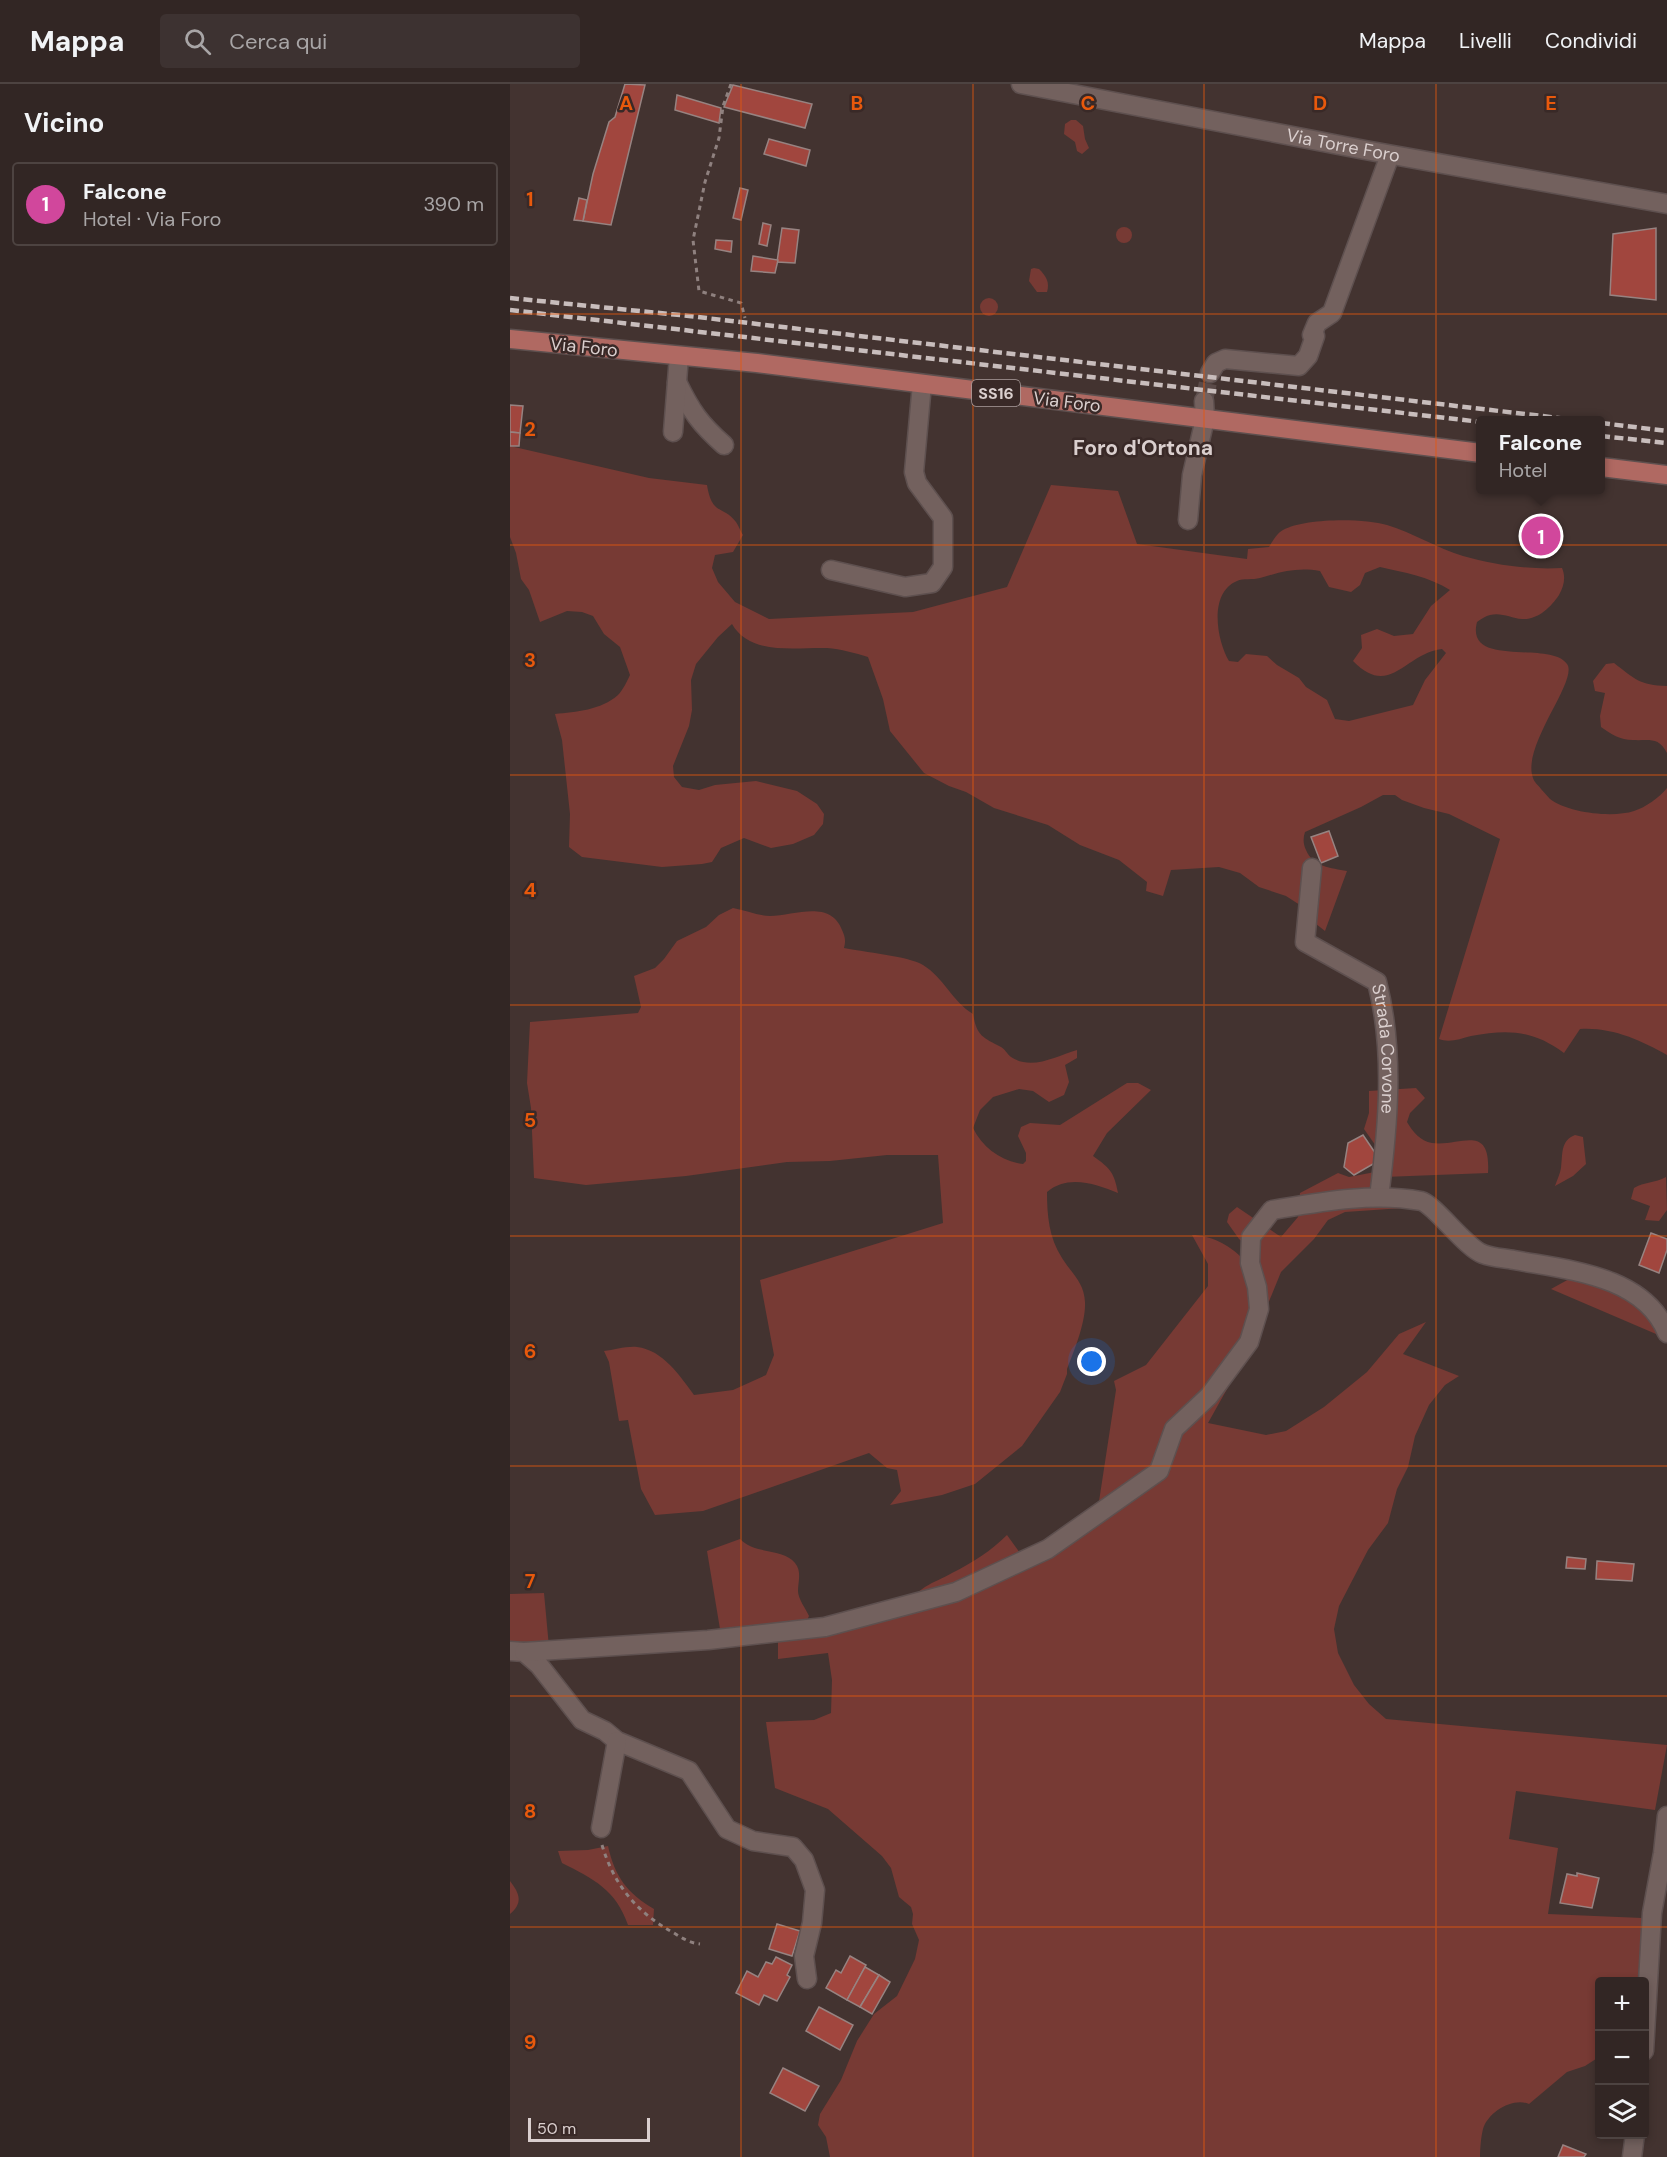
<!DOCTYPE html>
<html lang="it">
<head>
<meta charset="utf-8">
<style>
	body { margin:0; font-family:"DM Sans",sans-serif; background:#3d3231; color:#f1f3f6 }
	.controls { position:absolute; right:18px; bottom:18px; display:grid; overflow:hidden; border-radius:6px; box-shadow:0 3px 9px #0003 }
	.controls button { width:54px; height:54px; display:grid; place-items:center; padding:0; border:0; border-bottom:2px solid #4d4341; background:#322624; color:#f1f3f6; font:30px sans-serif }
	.scale { position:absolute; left:18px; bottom:15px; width:122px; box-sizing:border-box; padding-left:6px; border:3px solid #dacfce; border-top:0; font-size:16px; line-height:21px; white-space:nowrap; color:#dacfce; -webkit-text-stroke:4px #392927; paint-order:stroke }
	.you { position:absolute; left:582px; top:1278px; width:21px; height:21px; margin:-15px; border:4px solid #fff; border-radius:50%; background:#1a73e8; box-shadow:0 0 0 9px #1a73e833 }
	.badge { display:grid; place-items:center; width:39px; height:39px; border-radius:50%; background:#6fc2f4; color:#fff; font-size:20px; font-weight:700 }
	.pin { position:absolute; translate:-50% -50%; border:3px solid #fff; box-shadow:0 2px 6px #0006 }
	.popup { position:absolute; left:966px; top:332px; width:129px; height:78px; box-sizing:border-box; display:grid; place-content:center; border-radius:6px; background:#322624; filter:drop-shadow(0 2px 4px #0005); font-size:20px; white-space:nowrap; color:#a8a5a6 }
	.popup b { font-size:22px; color:#f1f3f6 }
	.popup::after { content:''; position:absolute; left:50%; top:100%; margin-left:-12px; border:12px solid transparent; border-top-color:#322624 }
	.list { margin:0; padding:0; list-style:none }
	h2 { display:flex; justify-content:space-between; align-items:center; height:78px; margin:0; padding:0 24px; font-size:26px }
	h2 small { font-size:20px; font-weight:400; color:#a8a5a6 }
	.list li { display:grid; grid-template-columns:39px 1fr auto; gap:18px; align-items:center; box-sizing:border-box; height:84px; margin:0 12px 12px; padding:0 12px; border:2px solid #4d4341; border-radius:6px }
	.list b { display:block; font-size:22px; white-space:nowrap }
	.list p { margin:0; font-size:20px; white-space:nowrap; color:#a8a5a6 }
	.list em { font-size:20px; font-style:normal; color:#a8a5a6 }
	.icon { flex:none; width:33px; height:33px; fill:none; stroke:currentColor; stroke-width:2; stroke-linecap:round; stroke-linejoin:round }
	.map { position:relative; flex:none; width:1157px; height:2073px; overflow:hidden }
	header { display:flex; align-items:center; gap:36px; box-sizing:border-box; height:84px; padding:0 30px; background:#322624; border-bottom:2px solid #4d4341 }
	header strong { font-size:28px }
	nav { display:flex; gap:33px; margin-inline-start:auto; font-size:21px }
	.search { width:420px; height:54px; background:#3d3231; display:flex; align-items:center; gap:15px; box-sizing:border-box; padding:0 21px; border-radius:6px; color:#a8a5a6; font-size:22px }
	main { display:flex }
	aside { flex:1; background:#322624 }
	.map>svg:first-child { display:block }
	.green { fill:#773a34; fill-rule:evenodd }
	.building { fill:#a1463e; stroke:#978381; stroke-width:1.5 }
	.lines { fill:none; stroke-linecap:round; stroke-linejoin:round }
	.minor-tunnel { stroke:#5a4a48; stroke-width:18; stroke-dasharray:18 9; stroke-linecap:butt }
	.minor-casing { stroke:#5e504f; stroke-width:21 }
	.major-casing { stroke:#5e504f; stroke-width:21 }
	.path { stroke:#8f817f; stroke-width:3; stroke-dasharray:4.5 4.5; stroke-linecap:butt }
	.minor { stroke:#73615e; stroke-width:18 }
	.major { stroke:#b06962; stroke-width:18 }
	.rail { stroke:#c8bdbc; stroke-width:4.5; stroke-dasharray:9 4.5; stroke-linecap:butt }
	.grid { fill:none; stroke:#e8590c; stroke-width:1.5; stroke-opacity:0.55 }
	.labels { text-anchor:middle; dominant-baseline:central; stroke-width:5; stroke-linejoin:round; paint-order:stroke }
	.shield { fill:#392927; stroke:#aa9d9c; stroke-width:1.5 }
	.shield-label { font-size:16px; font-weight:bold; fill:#dacfce }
	.street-label { font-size:18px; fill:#dacfce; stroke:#392927 }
	.quarter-label { font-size:21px; font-weight:bold; fill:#dacfce; stroke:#392927 }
	.grid-label { font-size:20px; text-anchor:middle; font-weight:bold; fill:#e8590c; stroke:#392927; stroke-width:5; stroke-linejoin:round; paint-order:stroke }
</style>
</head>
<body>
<header>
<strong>Mappa</strong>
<div class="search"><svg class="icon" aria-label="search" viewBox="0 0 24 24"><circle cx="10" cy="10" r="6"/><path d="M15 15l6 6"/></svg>Cerca qui</div>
<nav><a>Mappa</a><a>Livelli</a><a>Condividi</a></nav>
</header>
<main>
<aside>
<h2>Vicino<small></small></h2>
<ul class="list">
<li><span class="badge" style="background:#d1479c">1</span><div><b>Falcone</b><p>Hotel · Via Foro</p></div><em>390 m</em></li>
</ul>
</aside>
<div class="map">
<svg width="1157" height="2073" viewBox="0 0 1157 2073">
	<rect width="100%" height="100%" fill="#433330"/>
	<g class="green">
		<polygon points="561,36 566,36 573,42 575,55 579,64 572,70 567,67 565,58 554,50 555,40"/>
		<circle cx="614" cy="151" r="8"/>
		<path d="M524,184l5,1c7,7 11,13 8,23h-10l-8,-11 2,-12z"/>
		<circle cx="479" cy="223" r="9"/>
		<path d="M0,362l139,32 58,7c5,31 16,20 29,37 3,4 4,9 7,13l-10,17 -18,3 -3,13 6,14 17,20 34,17 144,-7 94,-25 44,-102 67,6 19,53 110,15 1,-10 21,-2c3,-5 8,-14 14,-17 22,-12 80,-12 104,-5 26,8 50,23 76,31 32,9 67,14 99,12 4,9 2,18 -3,27 -8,12 -21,25 -37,24 -11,-1 -21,-7 -32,-4 -4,1 -9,4 -13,7 -12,47 73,18 90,42 12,16 -46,82 -34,114 1,4 6,8 8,11 3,3 6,7 9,10 18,14 63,19 84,12 12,-4 25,-13 33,-23v267c-27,-15 -55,-28 -87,-26l-16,24c-31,-23 -56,-24 -93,-17 -11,3 -22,7 -32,3l61,-200 -51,-25 -25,-6 -22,-8 -7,-5h-12l-22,12 -56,25c-2,6 -2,12 1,18 7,17 25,18 41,21l-22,60 -14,-11 -8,-13 -17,-11 -27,-9 -19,-14 -21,-6 -48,3 -8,26 -17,-5 1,-9 -28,-22 -39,-15 -32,-20 -54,-17 -28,-16 -17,-6 -25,-13 -34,-42 -7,-32 -15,-42c-13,-4 -27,-8 -41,-9 -31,-1 -77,8 -95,-24l-14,13 -22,27 -5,16 1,30 -3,16 -16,40 1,11 8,10 17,3 16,-5 41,-4 41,10 20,13 7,10 -1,10 -9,11 -21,9 -22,4 -27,-10 -23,10 -9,14 -10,2 -40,3 -80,-10 -13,-10 1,-33 -8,-74 -7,-26c21,-2 46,-4 63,-19 5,-5 9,-14 12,-20l-10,-28 -16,-13 -11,-18 -11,-4 -15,-1 -27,11 -11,-32 -8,-11 -5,-26 -6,-16zM870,483c23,5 50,10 70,23l-19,16 -18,28 -19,2 -17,-7 -16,6 1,13 -9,13c37,38 52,-8 89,-12l4,4 -21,27 -12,25 -64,16 -14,-2 -8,-19 -21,-13 -7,-9 -22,-13 -10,-9 -21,-2 -8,8 -9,-1c-12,-20 -21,-68 8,-80 6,-3 16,-1 23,-3 21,-6 37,-11 60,-7l9,16 22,5 9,-7 5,-12z"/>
		<path d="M1104,579c21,16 25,22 53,23v67c-9,-17 -18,-12 -34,-13 -13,0 -22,-6 -32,-13l-1,-11 5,-23 -10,-2 -2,-10 13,-17z"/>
		<path d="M223,824c12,2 25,8 37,8 24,0 60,-17 72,14 3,7 4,10 2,18 19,4 64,8 79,17 20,12 30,37 50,49 4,22 9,23 28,33 4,2 6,7 10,10 21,14 45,-1 66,-7v8l-12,7 4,17 -5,13 -15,7 -16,-11 -14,-2 -26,8 -13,13 -7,18c10,20 28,33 50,36l3,-3v-8l-8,-17 3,-9 9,-4 30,2 67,-42h11l13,7 -44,43 -14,23c17,12 21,16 25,37 -22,-9 -50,-19 -71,-1 0,23 2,46 15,66 10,16 22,24 23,44 1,20 -11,49 -18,67v5l-7,18 -38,54 -47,38 -33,11 -52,10 11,-14 -4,-21 -10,-2 -18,-15 -166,58 -48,4 -14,-26 -13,-69 -9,1 -10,-59 -5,-11c10,-1 22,-5 33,-4 26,3 43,29 57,48l39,-5 33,-15 8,-20 -14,-75 183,-57 -5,-68h-51l-57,6 -43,1 -101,14 -100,9 -52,-7 -3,-70 -4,-25 3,-61 108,-9 3,-6 -7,-31 21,-8 9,-9 13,-18 29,-14 13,-12z"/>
		<path d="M906,1004l9,10 -15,15 -3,9c6,10 13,19 25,21 28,4 59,-21 56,30l-104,4 -3,18 44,5 -7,10 -15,-2 -58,4 -17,8 -14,19 -33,33 -31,76 -42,75 58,12 20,-4 38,-24 43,-35 32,-38 27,-12 -23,32 56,22 -14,9 -16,20 -14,31 -7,31 -11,22 -9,34 -20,27 -29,56 -5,23 4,24 16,32 15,19 17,15 281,26 -12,65 -139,-19 -7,48 49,9 -10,66 94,4 -4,63 -38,1 -1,75 -14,9 -18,6 -38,32c-16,-7 -41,8 -46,25 -2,8 -3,19 -3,28h-650l-4,-20 -8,-12 2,-11 21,-34 16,-39 17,-27 23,-18 18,-37 4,-19 -7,-16 1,-10 -2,-7 -12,-10 -8,-29 -9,-12 -54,-47 -53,-21 -9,-66 48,-2 17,-7 1,-33 -4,-27 -50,6v-21l-57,-3 -14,-84 33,-12c15,16 44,9 55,24 7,8 3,19 3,28 0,8 8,18 11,25l-6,13 106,-27c15,-18 23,-18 43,-29 20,-10 39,-22 55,-38l16,22 75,-49 18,-118 -2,-9 32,-16 62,-79v-22l-16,-29c18,0 37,10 49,22l14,-5 -16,-13 -12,-17 2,-8 8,-7 44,30 17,-20 2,-24 38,-20 11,4 26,-5 3,-23 -14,-20 5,-16v-22z"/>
		<path d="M1065,1051l8,2 3,27 -13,12 -18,10c2,-6 5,-12 6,-18 2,-14 -1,-27 14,-33z"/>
		<path d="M1156,1093l1,33 -8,11 -14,-1 5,-14 -19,-7 3,-11c10,-6 21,-5 32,-11z"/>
		<path d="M1061,1194c47,10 62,22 92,59l-112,-48z"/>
		<polygon points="34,1509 39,1563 0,1562 0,1510"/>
		<path d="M98,1762c7,31 19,47 46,63l-1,16h-25c-12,-35 -34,-46 -66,-62l-4,-12 30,-1z"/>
		<path d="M0,1797c10,13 13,22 0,33z"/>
	</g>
	<g class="building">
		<polygon points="115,0 135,1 101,141 73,137 83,90 99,38 105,33"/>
		<polygon points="223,1 302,20 295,44 214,23"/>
		<polygon points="167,11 211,24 209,39 165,26"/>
		<polygon points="259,55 300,66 296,82 254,70"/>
		<polygon points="230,104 238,106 231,136 223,134"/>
		<polygon points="69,114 77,116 73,137 64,136"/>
		<polygon points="253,139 261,141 257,162 249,160"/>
		<polygon points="272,144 289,146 285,179 267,178"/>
		<polygon points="1146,144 1146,216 1100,211 1103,150"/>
		<polygon points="206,156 222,157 221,168 205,165"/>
		<polygon points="243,172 268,176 265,189 241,187"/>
		<polygon points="0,321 13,322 10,349 0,348"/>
		<polygon points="0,348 10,349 9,362 0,362"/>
		<polygon points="819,747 828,772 811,779 801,753"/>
		<polygon points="853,1051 870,1076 844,1091 834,1083 838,1059"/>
		<polygon points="1141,1149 1157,1155 1157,1166 1149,1189 1129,1181"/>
		<polygon points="1057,1473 1076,1475 1075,1485 1056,1484"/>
		<polygon points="1087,1477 1124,1480 1122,1497 1086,1495"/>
		<polygon points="1067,1789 1089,1794 1082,1824 1050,1819 1057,1790 1067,1792"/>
		<polygon points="267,1840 290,1847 282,1872 259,1865"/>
		<polygon points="340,1872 356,1881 337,1916 316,1904 326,1886 331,1889"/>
		<polygon points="266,1873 282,1881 277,1891 280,1893 267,1917 254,1911 249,1921 226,1909 237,1887 248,1893 256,1878 262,1880"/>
		<polygon points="355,1883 369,1891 350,1923 337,1916"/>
		<polygon points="369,1891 380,1898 362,1930 350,1923"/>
		<polygon points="309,1923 343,1941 330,1966 296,1947"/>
		<polygon points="273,1984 309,2002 295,2027 260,2009"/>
		<polygon points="1053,2061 1076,2070 1074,2073 1048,2073"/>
	</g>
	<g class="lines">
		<polyline class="minor-tunnel" points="694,317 700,289"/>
		<defs>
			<g id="minor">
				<path id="s1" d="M511,0l344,66 302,54"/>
				<polyline points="700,289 706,279 715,275 789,282 798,272 805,252 802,251 807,239 822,229 880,71"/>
				<path d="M167,298c14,29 23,42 47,63"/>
				<polyline points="163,348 169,272"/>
				<polyline points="678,436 682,391 695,335 694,317"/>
				<polyline points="321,486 395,503 422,499 433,483 433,434 407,399 404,388 412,300"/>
				<path id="s2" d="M802,784l-7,74 72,40c18,70 11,145 2,215"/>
				<polyline points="0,1567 14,1568 29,1581 72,1636 95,1647 107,1657 179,1687 217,1745 243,1757 283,1763 294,1776 305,1806 302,1839 294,1872 297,1895"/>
				<path d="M14,1568l184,-12 117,-13 131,-35 92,-43 111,-78 15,-42 35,-33 40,-54 10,-33 -2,-22 -7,-24 1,-26 21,-27c48,-8 100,-18 149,-9 13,3 45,47 62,53 10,4 21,4 31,6 53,10 130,15 153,73"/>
				<polyline points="91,1744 107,1657"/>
				<polyline points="1134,1967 1142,1829 1153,1769 1157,1732"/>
				<polyline points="1122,2073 1125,2050"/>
			</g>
			<g id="major">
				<polyline points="0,255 247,279 971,369"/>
				<polyline points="1091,383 1157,391"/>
			</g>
		</defs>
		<use href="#minor" class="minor-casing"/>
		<use href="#major" class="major-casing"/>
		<g class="path">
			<polyline points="221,0 213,22 209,54 195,98 183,156 189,207 231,219 235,234"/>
			<path d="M92,1761c12,40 35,68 72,88 8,5 16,10 26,11"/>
		</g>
		<use href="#minor" class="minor"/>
		<use href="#major" class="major"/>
		<g class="rail">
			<polyline points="0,214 179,232 1066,336"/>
			<polyline points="0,226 971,338"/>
			<polyline points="1091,339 1157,347"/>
			<polyline points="1091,352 1157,359"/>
		</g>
	</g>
	<path class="grid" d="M231,0v2073M463,0v2073M694,0v2073M926,0v2073M0,230h1157M0,461h1157M0,691h1157M0,921h1157M0,1152h1157M0,1382h1157M0,1612h1157M0,1843h1157"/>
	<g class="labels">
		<rect class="shield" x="462" y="296" width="48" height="26" rx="4.5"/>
		<g class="shield-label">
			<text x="486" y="309">SS16</text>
		</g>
		<g class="street-label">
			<text stroke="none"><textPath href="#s1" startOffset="328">Via Torre Foro</textPath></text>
			<text transform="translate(74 263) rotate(6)">Via Foro</text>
			<text transform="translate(557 318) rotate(7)">Via Foro</text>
			<text stroke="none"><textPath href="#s2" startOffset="224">Strada Corvone</textPath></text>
		</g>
		<g class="quarter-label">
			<text x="633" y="364">Foro d'Ortona</text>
		</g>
	</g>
	<g class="grid-label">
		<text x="116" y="26">A</text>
		<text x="347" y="26">B</text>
		<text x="578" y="26">C</text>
		<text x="810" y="26">D</text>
		<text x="1041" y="26">E</text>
		<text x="20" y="122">1</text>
		<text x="20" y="352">2</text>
		<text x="20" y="583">3</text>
		<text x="20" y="813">4</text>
		<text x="20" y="1043">5</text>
		<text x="20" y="1274">6</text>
		<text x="20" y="1504">7</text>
		<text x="20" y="1734">8</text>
		<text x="20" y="1965">9</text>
	</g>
</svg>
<div class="controls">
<button>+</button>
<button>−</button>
<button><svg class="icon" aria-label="layers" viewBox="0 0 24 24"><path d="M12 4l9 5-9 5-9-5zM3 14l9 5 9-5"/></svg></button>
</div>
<div class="scale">50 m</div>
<div class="you"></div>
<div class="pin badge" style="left:1031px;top:452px;background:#d1479c">1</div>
<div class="popup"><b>Falcone</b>Hotel</div>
</div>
</main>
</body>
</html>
